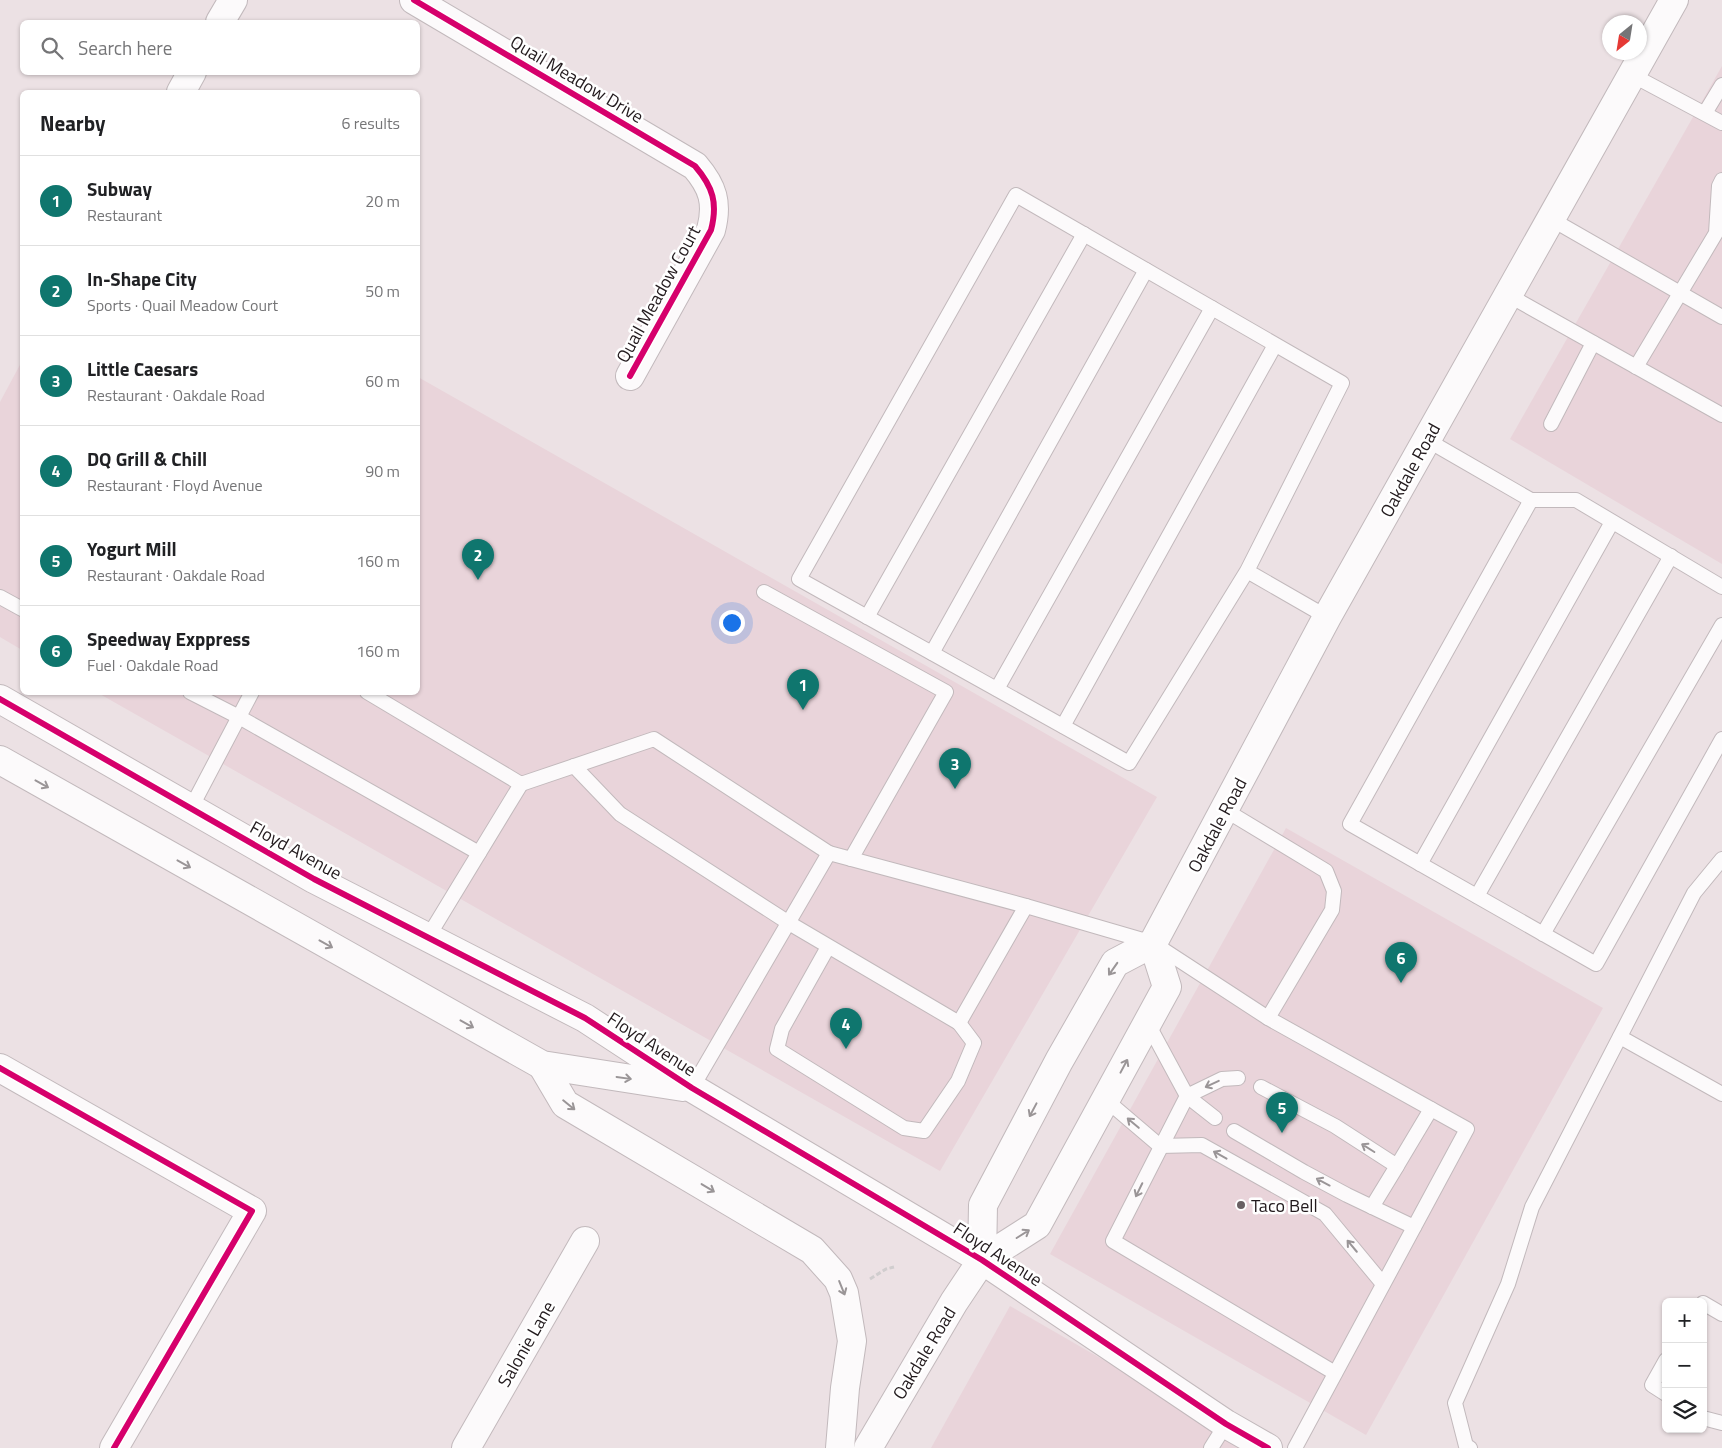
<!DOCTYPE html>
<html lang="en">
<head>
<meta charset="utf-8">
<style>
	body { margin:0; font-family:"Titillium Web",sans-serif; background:#f6f6f6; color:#202124 }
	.controls { position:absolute; right:15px; bottom:15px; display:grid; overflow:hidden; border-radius:8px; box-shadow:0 1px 4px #0004 }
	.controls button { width:45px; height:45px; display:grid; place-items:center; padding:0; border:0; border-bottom:1px solid #e0e0e0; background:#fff; color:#202124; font:25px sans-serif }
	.compass { position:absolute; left:1602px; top:15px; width:45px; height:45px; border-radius:50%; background:#fff; box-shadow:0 1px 4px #0004; rotate:210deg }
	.you { position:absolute; left:731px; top:622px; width:18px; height:18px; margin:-12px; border:4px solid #fff; border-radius:50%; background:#1a73e8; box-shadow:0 0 0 8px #1a73e833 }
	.badge { display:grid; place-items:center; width:32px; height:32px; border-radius:50%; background:#0f766e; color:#fff; font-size:16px; font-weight:700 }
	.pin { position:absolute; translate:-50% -41px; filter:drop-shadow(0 1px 2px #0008) }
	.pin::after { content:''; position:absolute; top:26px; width:18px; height:15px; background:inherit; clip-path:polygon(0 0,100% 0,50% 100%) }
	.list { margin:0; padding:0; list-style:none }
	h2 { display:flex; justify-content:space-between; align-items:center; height:65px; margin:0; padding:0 20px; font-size:21px }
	h2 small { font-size:16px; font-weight:400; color:#757577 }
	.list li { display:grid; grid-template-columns:32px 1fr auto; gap:15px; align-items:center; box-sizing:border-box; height:90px; padding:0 20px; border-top:1px solid #e0e0e0 }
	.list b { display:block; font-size:19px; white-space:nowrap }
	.list p { margin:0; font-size:16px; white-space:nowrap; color:#757577 }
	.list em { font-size:16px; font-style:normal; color:#757577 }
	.icon { flex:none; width:28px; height:28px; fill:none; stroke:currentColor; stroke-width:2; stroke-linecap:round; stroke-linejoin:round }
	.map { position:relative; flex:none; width:1722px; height:1448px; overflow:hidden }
	.search { position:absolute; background:#fff; box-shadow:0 1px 4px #0004; left:20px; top:20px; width:400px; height:55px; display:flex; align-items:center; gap:12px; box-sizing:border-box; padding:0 18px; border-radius:8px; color:#757577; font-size:19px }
	.panel { position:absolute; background:#fff; box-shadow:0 1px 4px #0004; left:20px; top:90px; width:400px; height:605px; border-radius:8px }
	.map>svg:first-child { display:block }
	.built { fill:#e9d4da }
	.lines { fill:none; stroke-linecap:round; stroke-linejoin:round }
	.lane-casing { stroke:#c2b9bc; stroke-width:16 }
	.street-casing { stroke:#c2b9bc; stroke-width:30 }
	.secondary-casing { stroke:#c2b9bc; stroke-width:30 }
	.path { stroke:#d0cdce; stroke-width:3; stroke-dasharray:5 2.5; stroke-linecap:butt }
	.lane { stroke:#fcfafb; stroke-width:14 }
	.street { stroke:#fcfafb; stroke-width:28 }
	.secondary { stroke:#fcfafb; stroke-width:28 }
	.cycleway-casing { stroke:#fff; stroke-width:9 }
	.cycleway { stroke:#d6006c; stroke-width:6 }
	.oneway { stroke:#9a9597 }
	.poi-dot { fill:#696063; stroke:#fff; stroke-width:2 }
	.labels { text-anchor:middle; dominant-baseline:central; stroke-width:5; stroke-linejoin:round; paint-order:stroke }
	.street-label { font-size:18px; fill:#221a1d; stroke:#fff }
	.poi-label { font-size:18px; fill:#221a1d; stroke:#fff; text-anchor:start }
</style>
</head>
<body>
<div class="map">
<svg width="1722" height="1448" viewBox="0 0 1722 1448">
	<rect width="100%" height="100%" fill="#ece1e4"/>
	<g class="built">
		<polygon points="1722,66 1722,564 1510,439"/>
		<polygon points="22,361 22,650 0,637 0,402"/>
		<polygon points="418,377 1157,797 940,1171 98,693 418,692"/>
		<polygon points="1286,828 1603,1008 1366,1435 1050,1254"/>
		<polygon points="1010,1306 1256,1448 931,1448"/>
	</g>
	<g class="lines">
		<defs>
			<g id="lane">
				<polyline points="1632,75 1722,123"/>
				<polyline points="1705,113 1722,85"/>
				<polyline points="1551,219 1722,317"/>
				<polyline points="1508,295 1722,415"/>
				<polyline points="1636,367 1716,233 1719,186 1722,180"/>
				<polyline points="1551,424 1593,343"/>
				<polyline points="1427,440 1531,500 1576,500 1722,587"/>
				<polyline points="1531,500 1350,824 1596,964 1722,739"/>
				<polyline points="1247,571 1129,763 799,579 1016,195 1342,383 1247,571 1327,617"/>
				<polyline points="764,592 946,692 851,859"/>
				<polyline points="0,597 22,609"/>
				<polyline points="867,617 1084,234"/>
				<polyline points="932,653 1146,270"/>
				<polyline points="997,689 1212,308"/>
				<polyline points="190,692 239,717 479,853"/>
				<polyline points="367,692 521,784 654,739 829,853"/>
				<polyline points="1063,726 1275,345"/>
				<polyline points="574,766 620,814 789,923 959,1023 1026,906"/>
				<polyline points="191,808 252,692"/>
				<polyline points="1225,810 1326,871 1334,891 1332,910 1268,1018"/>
				<polyline points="1420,864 1612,522"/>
				<polyline points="1477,896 1671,556"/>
				<polyline points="1543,934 1722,625"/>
				<polyline points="428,937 521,784"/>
				<polyline points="828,947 782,1029 777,1049 904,1128 924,1131 958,1081 974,1043 959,1023"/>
				<polyline points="1147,1022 1187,1096 1113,1241 1335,1373"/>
				<polyline points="1620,1037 1722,1094"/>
				<polyline points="1261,1087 1335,1126 1397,1166 1431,1109"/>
				<polyline points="692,1088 829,853 1026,906 1153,943 1268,1018 1467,1129 1295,1448"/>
				<polyline points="1106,1100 1160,1146 1202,1145 1325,1214 1383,1284"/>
				<polyline points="1215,1118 1187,1096 1222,1079 1238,1078"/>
				<polyline points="1234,1131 1304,1172 1347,1195 1414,1227"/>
				<polyline points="1372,1207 1397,1166"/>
				<polyline points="1703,1303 1722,1314"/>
				<polyline points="1666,1360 1652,1385 1666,1394"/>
				<polyline points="1703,1418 1722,1423"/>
				<polyline points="1211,1448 1226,1424"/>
				<polyline points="1470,1448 1466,1446 1455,1403 1508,1284 1532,1207 1694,893 1722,859"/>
			</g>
			<g id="street">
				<path d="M414,0l281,166c18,21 23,37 16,64l-81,146"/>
				<polyline points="220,22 233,0"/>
				<polyline points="181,92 192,72"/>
				<polyline points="0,1068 252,1211 114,1448"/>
				<polyline points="466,1448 585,1241"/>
			</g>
			<g id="secondary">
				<polyline points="0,699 314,879 585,1018 692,1088 982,1260 1226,1424 1268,1448"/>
				<polyline points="0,760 542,1065 683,1087"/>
				<polyline points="542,1065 565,1104 812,1250 838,1279 844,1293 852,1341 845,1388 840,1448"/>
				<polyline points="982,1260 983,1205 1059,1061 1115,963 1153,943 1327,617 1674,0"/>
				<polyline points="868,1448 954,1302 982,1260 1037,1225 1167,987 1153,943"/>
			</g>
		</defs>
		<use href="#lane" class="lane-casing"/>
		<use href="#street" class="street-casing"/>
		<use href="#secondary" class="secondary-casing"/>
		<polyline class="path" points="870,1279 886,1269 894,1267"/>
		<use href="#lane" class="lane"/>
		<use href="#street" class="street"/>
		<use href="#secondary" class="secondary"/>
		<defs>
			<g id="cycleway">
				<path d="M414,0l281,166c18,21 23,37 16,64l-81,146"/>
				<polyline points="0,699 314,879 585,1018 692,1088 982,1260 1226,1424 1268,1448"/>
				<polyline points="0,1068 252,1211 114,1448"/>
			</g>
		</defs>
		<use href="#cycleway" class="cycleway-casing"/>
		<use href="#cycleway" class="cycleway"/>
	</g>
	<defs><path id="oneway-shaft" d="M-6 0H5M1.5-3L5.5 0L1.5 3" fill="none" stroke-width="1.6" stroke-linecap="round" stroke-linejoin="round" transform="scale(1.25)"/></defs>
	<g class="oneway">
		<use href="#oneway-shaft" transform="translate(42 784) rotate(29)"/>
		<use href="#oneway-shaft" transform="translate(184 864) rotate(29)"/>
		<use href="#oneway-shaft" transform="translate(326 944) rotate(29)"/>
		<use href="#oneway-shaft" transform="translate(1113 969) rotate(125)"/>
		<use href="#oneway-shaft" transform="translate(467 1024) rotate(29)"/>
		<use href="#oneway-shaft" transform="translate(1124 1066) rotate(-62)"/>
		<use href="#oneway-shaft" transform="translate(624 1078) rotate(8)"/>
		<use href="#oneway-shaft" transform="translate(1212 1084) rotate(155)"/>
		<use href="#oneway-shaft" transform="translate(569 1105) rotate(39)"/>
		<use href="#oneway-shaft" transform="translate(1033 1110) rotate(118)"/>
		<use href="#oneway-shaft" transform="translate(1133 1123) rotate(-140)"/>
		<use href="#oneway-shaft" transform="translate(1368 1148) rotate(-148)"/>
		<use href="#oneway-shaft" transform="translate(1220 1155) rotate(-151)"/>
		<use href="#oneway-shaft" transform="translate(1323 1182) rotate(-152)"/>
		<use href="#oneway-shaft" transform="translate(708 1188) rotate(31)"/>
		<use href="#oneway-shaft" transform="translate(1139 1190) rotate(116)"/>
		<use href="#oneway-shaft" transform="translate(1023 1234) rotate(-32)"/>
		<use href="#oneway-shaft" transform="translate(1352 1246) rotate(-130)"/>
		<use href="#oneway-shaft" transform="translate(842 1288) rotate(68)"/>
	</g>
	<circle class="poi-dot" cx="1241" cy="1205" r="5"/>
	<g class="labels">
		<g class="street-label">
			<text transform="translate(577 79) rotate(31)">Quail Meadow Drive</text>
			<text transform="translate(658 294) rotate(-61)">Quail Meadow Court</text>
			<text transform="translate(1410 470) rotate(-61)">Oakdale Road</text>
			<text transform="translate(1217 825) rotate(-62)">Oakdale Road</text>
			<text transform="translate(296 850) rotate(29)">Floyd Avenue</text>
			<text transform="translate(652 1044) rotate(33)">Floyd Avenue</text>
			<text transform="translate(998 1254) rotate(33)">Floyd Avenue</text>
			<text transform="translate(526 1344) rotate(-60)">Salonie Lane</text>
			<text transform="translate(924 1353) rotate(-59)">Oakdale Road</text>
		</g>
		<g class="poi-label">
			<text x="1251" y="1205">Taco Bell</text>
		</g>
	</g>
</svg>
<div class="controls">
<button>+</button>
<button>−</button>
<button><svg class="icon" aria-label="layers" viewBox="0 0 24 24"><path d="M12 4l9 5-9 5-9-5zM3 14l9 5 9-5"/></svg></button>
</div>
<svg class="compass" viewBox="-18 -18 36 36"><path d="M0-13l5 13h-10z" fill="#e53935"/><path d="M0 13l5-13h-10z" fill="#757577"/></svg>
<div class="you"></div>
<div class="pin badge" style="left:803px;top:710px">1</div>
<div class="pin badge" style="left:478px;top:580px">2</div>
<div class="pin badge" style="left:955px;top:789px">3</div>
<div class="pin badge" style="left:846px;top:1049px">4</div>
<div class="pin badge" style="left:1282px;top:1133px">5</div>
<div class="pin badge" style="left:1401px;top:983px">6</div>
<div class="search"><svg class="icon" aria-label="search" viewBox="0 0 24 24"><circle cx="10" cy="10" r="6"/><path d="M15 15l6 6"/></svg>Search here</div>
<section class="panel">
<h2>Nearby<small>6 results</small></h2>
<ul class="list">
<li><span class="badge">1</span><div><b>Subway</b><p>Restaurant</p></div><em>20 m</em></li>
<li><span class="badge">2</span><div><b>In-Shape City</b><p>Sports · Quail Meadow Court</p></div><em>50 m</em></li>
<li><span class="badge">3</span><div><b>Little Caesars</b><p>Restaurant · Oakdale Road</p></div><em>60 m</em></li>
<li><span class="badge">4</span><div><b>DQ Grill &amp; Chill</b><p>Restaurant · Floyd Avenue</p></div><em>90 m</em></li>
<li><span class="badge">5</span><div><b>Yogurt Mill</b><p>Restaurant · Oakdale Road</p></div><em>160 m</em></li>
<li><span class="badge">6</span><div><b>Speedway Exppress</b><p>Fuel · Oakdale Road</p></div><em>160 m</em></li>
</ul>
</section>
</div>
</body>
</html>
